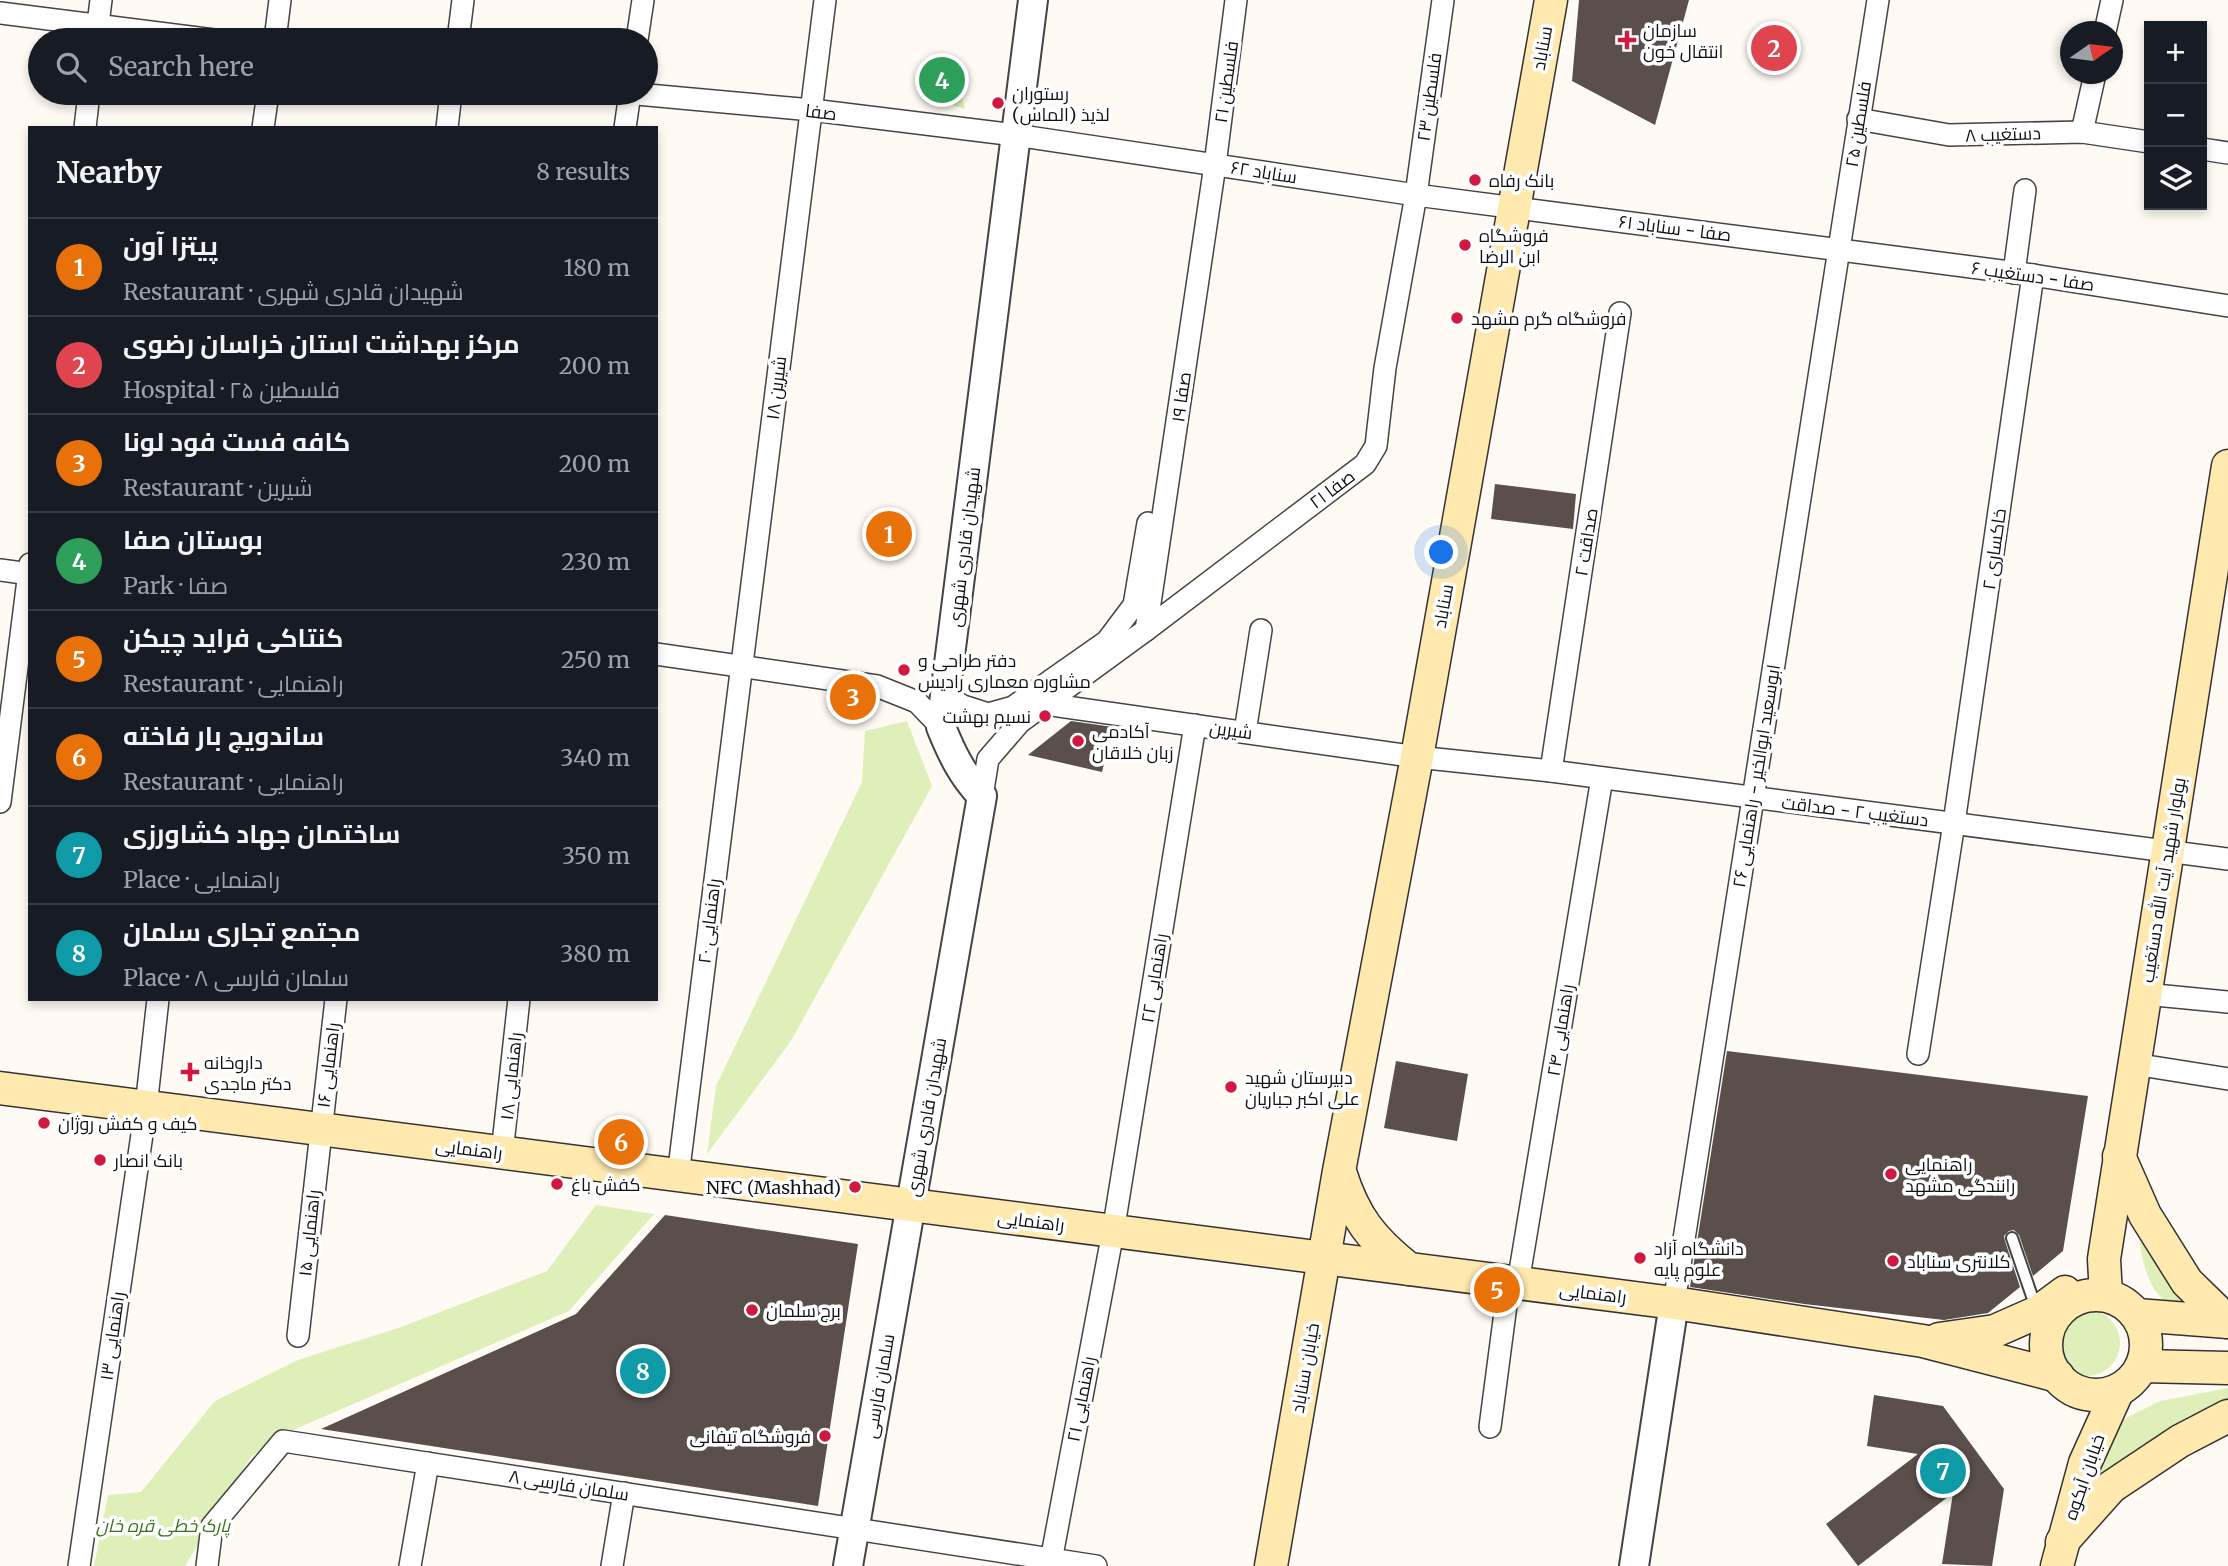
<!DOCTYPE html>
<html lang="en">
<head>
<meta charset="utf-8">
<style>
	body { margin:0; font-family:Merriweather,Cairo,serif; background:#242831; color:#f1f3f6 }
	.controls { position:absolute; right:21px; top:21px; display:grid; overflow:hidden; border-radius:0px; box-shadow:0 4px 10px #0003 }
	.controls button { width:63px; height:63px; display:grid; place-items:center; padding:0; border:0; border-bottom:2px solid #363941; background:#171b24; color:#f1f3f6; font:35px sans-serif }
	.compass { position:absolute; left:2060px; top:21px; width:63px; height:63px; border-radius:50%; background:#171b24; box-shadow:0 4px 10px #0003; rotate:76deg }
	.you { position:absolute; left:1442px; top:553px; width:24px; height:24px; margin:-18px; border:5px solid #fff; border-radius:50%; background:#1a73e8; box-shadow:0 0 0 10px #1a73e833 }
	.badge { display:grid; place-items:center; width:46px; height:46px; border-radius:50%; background:#2563eb; color:#fff; font-size:23px; font-weight:700 }
	.pin { position:absolute; translate:-50% -50%; border:4px solid #fff; box-shadow:0 2px 7px #0006 }
	.list { margin:0; padding:0; list-style:none }
	h2 { display:flex; justify-content:space-between; align-items:center; height:91px; margin:0; padding:0 28px; font-size:30px }
	h2 small { font-size:23px; font-weight:400; color:#9ea1a6 }
	.list li { display:grid; grid-template-columns:46px 1fr auto; gap:21px; align-items:center; box-sizing:border-box; height:98px; padding:0 28px; border-top:2px solid #363941 }
	.list b { display:block; font-size:26px; white-space:nowrap }
	.list p { margin:0; font-size:23px; white-space:nowrap; color:#9ea1a6 }
	.list em { font-size:23px; font-style:normal; color:#9ea1a6 }
	.icon { flex:none; width:38px; height:38px; fill:none; stroke:currentColor; stroke-width:2; stroke-linecap:round; stroke-linejoin:round }
	.map { position:relative; flex:none; width:2228px; height:1566px; overflow:hidden }
	.search { position:absolute; background:#171b24; box-shadow:0 4px 10px #0003; left:28px; top:28px; width:630px; height:77px; display:flex; align-items:center; gap:18px; box-sizing:border-box; padding:0 24px; border-radius:38px; color:#9ea1a6; font-size:26px }
	.panel { position:absolute; background:#171b24; box-shadow:0 4px 10px #0003; left:28px; top:126px; width:630px; height:875px; border-radius:0px }
	.map>svg:first-child { display:block }
	.green { fill:#deefb9 }
	.building { fill:#5b4f4c }
	.lines { fill:none; stroke-linecap:round; stroke-linejoin:round }
	.service-casing { stroke:#444; stroke-width:14 }
	.minor-casing { stroke:#444; stroke-width:24 }
	.tertiary-casing { stroke:#444; stroke-width:32 }
	.secondary-casing { stroke:#333; stroke-width:35 }
	.service { stroke:#fff; stroke-width:10 }
	.minor { stroke:#fff; stroke-width:21 }
	.tertiary { stroke:#fff; stroke-width:28 }
	.secondary { stroke:#ffe9af; stroke-width:32 }
	.poi-dot { fill:#d11840; stroke:#fff; stroke-width:2.5 }
	.labels { text-anchor:middle; dominant-baseline:central; stroke-width:7; stroke-linejoin:round; paint-order:stroke }
	.poi-label { font-size:18px; fill:#111; stroke:#fff; text-anchor:start }
	.street-label { font-size:18px; fill:#111; stroke:#fff }
	.park-label { font-size:18px; font-style:italic; fill:#3a7118; stroke:#fff }
</style>
</head>
<body>
<div class="map">
<svg width="2228" height="1566" viewBox="0 0 2228 1566">
	<rect width="100%" height="100%" fill="#fffbf4"/>
	<g class="green">
		<polygon points="953,62 965,109 925,97 926,63"/>
		<polygon points="907,721 932,786 791,1041 707,1154 716,1086 862,782 865,731"/>
		<polygon points="596,1205 654,1214 569,1311 293,1430 251,1457 185,1566 94,1566 108,1495 141,1492 215,1401 298,1360 401,1327 547,1271"/>
		<path d="M2137,1213l64,95c-9,-1 -24,0 -32,-5 -27,-14 -30,-63 -32,-90z"/>
		<circle cx="2087" cy="1343" r="33"/>
		<polygon points="2228,1388 2228,1404 2080,1497 2106,1431 2130,1416 2160,1401"/>
	</g>
	<g class="building">
		<polygon points="1579,0 1689,0 1655,125 1572,81"/>
		<polygon points="1495,484 1576,494 1573,529 1491,519"/>
		<polygon points="1071,721 1113,727 1102,772 1028,755"/>
		<polygon points="1727,1051 2088,1096 2063,1251 2033,1276 2019,1235 2014,1230 2009,1231 2004,1236 2005,1241 2020,1287 1988,1313 1944,1320 1804,1304 1690,1287"/>
		<polygon points="1396,1061 1468,1074 1457,1141 1384,1128"/>
		<polygon points="665,1215 858,1244 818,1506 321,1429 576,1314"/>
		<polygon points="1874,1395 1943,1406 2004,1489 1992,1566 1942,1564 1953,1493 1858,1566 1826,1524 1918,1454 1867,1446"/>
	</g>
	<g class="lines">
		<defs>
			<polyline id="service" points="2012,1238 2036,1308"/>
			<g id="minor">
				<polyline points="0,13 214,40"/>
				<polyline points="2105,32 2112,0"/>
				<polyline points="96,40 101,0"/>
				<polyline points="275,40 280,0"/>
				<polyline points="458,40 463,0"/>
				<polyline points="637,40 643,0"/>
				<polyline points="626,93 812,110 1015,135 1416,195 2033,275 2228,306"/>
				<polyline points="1858,119 1949,135 2082,132 2149,142"/>
				<polyline points="85,128 89,93"/>
				<polyline points="263,128 268,93"/>
				<polyline points="447,128 451,93"/>
				<polyline points="625,128 630,93"/>
				<polyline points="2082,132 2095,74"/>
				<polyline points="2202,149 2228,153"/>
				<polyline points="2014,273 2025,190"/>
				<polyline points="0,570 30,574"/>
				<polyline points="1146,630 1215,165 1236,0"/>
				<polyline points="656,654 877,686 917,702 941,727"/>
				<polyline points="946,696 963,706 988,714 1013,707 1107,641 1134,605 1148,523"/>
				<polyline points="1045,704 1417,757 1551,771 2228,859"/>
				<polyline points="1245,732 1261,630"/>
				<polyline points="1551,771 1620,313"/>
				<polyline points="982,796 988,759 1020,722 1146,630 1365,464 1376,446 1385,368 1416,195 1443,0"/>
				<polyline points="0,802 30,564"/>
				<polyline points="2145,994 2228,1002"/>
				<polyline points="1918,1054 1954,823 2033,275"/>
				<polyline points="2134,1064 2228,1079"/>
				<polyline points="502,1153 519,999"/>
				<polyline points="678,1176 825,0"/>
				<polyline points="1518,1283 1602,778"/>
				<polyline points="1674,1303 1878,0"/>
				<polyline points="298,1336 336,999"/>
				<polyline points="1490,1427 1509,1282"/>
				<polyline points="79,1566 146,1107 158,999"/>
				<polyline points="207,1566 212,1526 283,1441 1096,1566"/>
				<polyline points="410,1566 428,1463"/>
				<polyline points="612,1566 624,1493"/>
				<polyline points="1050,1566 1113,1232 1195,725"/>
			</g>
			<g id="tertiary">
				<path d="M848,1566l134,-770c-20,-21 -30,-42 -41,-69l92,-727"/>
				<polyline points="1634,1566 1674,1303"/>
			</g>
			<g id="secondary">
				<polyline points="0,1088 1674,1303 1923,1341 2058,1376"/>
				<polyline points="2119,1156 2145,1215 2187,1282 2228,1322"/>
				<path d="M1340,1172c14,45 32,68 69,97"/>
				<polyline points="2106,1295 2104,1259 2228,466"/>
				<circle cx="2096" cy="1345" r="50"/>
				<polyline points="2137,1315 2228,1322"/>
				<polyline points="1939,1339 1995,1331 2038,1312 2065,1292"/>
				<polyline points="2142,1366 2228,1368"/>
				<polyline points="2062,1542 2111,1487 2180,1441 2228,1416"/>
				<polyline points="1271,1566 1339,1171 1417,757 1551,0"/>
				<polyline points="2057,1566 2085,1463 2118,1390"/>
			</g>
		</defs>
		<use href="#service" class="service-casing"/>
		<use href="#minor" class="minor-casing"/>
		<use href="#tertiary" class="tertiary-casing"/>
		<use href="#secondary" class="secondary-casing"/>
		<use href="#service" class="service"/>
		<use href="#minor" class="minor"/>
		<use href="#tertiary" class="tertiary"/>
		<use href="#secondary" class="secondary"/>
	</g>
	<g class="poi-dot">
		<path d="M1623.5 29.5h7v7h7v7h-7v7h-7v-7h-7v-7h7z"/>
		<circle cx="998" cy="103" r="7"/>
		<circle cx="1475" cy="180" r="7"/>
		<circle cx="1465" cy="245" r="7"/>
		<circle cx="1457" cy="318" r="7"/>
		<circle cx="904" cy="670" r="7"/>
		<circle cx="1045" cy="716" r="7"/>
		<circle cx="1078" cy="741" r="7"/>
		<path d="M186.5 1061.5h7v7h7v7h-7v7h-7v-7h-7v-7h7z"/>
		<circle cx="1231" cy="1087" r="7"/>
		<circle cx="44" cy="1123" r="7"/>
		<circle cx="100" cy="1160" r="7"/>
		<circle cx="1891" cy="1174" r="7"/>
		<circle cx="557" cy="1184" r="7"/>
		<circle cx="855" cy="1187" r="7"/>
		<circle cx="1640" cy="1258" r="7"/>
		<circle cx="1893" cy="1261" r="7"/>
		<circle cx="752" cy="1310" r="7"/>
		<circle cx="825" cy="1436" r="7"/>
	</g>
	<g class="labels">
		<g class="poi-label">
			<text x="1643" y="30">سازمان<tspan x="1643" dy="21">انتقال خون</tspan></text>
			<text x="1012" y="93">رستوران<tspan x="1012" dy="21">لذیذ (الماس)</tspan></text>
			<text x="1489" y="180">بانک رفاه</text>
			<text x="1479" y="235">فروشگاه<tspan x="1479" dy="21">ابن الرضا</tspan></text>
			<text x="1471" y="318">فروشگاه گرم مشهد</text>
			<text x="918" y="660">دفتر طراحی و<tspan x="918" dy="21">مشاوره معماری رادیس</tspan></text>
			<text x="1031" y="716" text-anchor="end">نسیم بهشت</text>
			<text x="1092" y="731">آکادمی<tspan x="1092" dy="21">زبان خلاقان</tspan></text>
			<text x="204" y="1062">داروخانه<tspan x="204" dy="21">دکتر ماجدی</tspan></text>
			<text x="1245" y="1077">دبیرستان شهید<tspan x="1245" dy="21">علی اکبر جباریان</tspan></text>
			<text x="58" y="1123">کیف و کفش روژان</text>
			<text x="114" y="1160">بانک انصار</text>
			<text x="1905" y="1164">راهنمایی<tspan x="1905" dy="21">رانندگی مشهد</tspan></text>
			<text x="571" y="1184">کفش باغ</text>
			<text x="841" y="1187" text-anchor="end">NFC (Mashhad)</text>
			<text x="1654" y="1248">دانشگاه آزاد<tspan x="1654" dy="21">علوم پایه</tspan></text>
			<text x="1907" y="1261">کلانتری سناباد</text>
			<text x="766" y="1310">برج سلمان</text>
			<text x="811" y="1436" text-anchor="end">فروشگاه تیفانی</text>
		</g>
		<g class="street-label">
			<text transform="translate(1542 48) rotate(-80)">سناباد</text>
			<text transform="translate(1226 82) rotate(-82)">فلسطین ۲۱</text>
			<text transform="translate(1429 97) rotate(-82)">فلسطین ۲۳</text>
			<text transform="translate(821 112) rotate(7)">صفا</text>
			<text transform="translate(1858 124) rotate(-81)">فلسطین ۲۵</text>
			<text transform="translate(2003 134) rotate(-2)">دستغیب ۸</text>
			<text transform="translate(1264 172) rotate(9)">سناباد ۶۲</text>
			<text transform="translate(1675 228) rotate(7)">صفا - سناباد ۶۱</text>
			<text transform="translate(2033 276) rotate(8)">صفا - دستغیب ۶</text>
			<text transform="translate(776 388) rotate(-83)">شیرین ۱۸</text>
			<text transform="translate(1181 397) rotate(-82)">صفا ۱۹</text>
			<text transform="translate(1332 489) rotate(-37)">صفا ۲۱</text>
			<text transform="translate(1586 542) rotate(-81)">صداقت ۲</text>
			<text transform="translate(964 547) rotate(-83)">شهیدان قادری شهری</text>
			<text transform="translate(1994 549) rotate(-82)">خاکساری ۲</text>
			<text transform="translate(1443 606) rotate(-80)">سناباد</text>
			<text transform="translate(1231 730) rotate(8)">شیرین</text>
			<text transform="translate(1756 776) rotate(-81)">ابوسعید ابوالخیر - راهنمایی ۲۶</text>
			<text transform="translate(1855 811) rotate(7)">دستغیب ۲ - صداقت</text>
			<text transform="translate(2163 880) rotate(-81)">بولوار شهید آیت الله دستغیب</text>
			<text transform="translate(709 921) rotate(-83)">راهنمایی ۲۰</text>
			<text transform="translate(1154 978) rotate(-81)">راهنمایی ۲۲</text>
			<text transform="translate(1560 1030) rotate(-81)">راهنمایی ۲۴</text>
			<text transform="translate(328 1065) rotate(-83)">راهنمایی ۱۶</text>
			<text transform="translate(511 1076) rotate(-84)">راهنمایی ۱۸</text>
			<text transform="translate(926 1117) rotate(-80)">شهیدان قادری شهری</text>
			<text transform="translate(469 1149) rotate(7)">راهنمایی</text>
			<text transform="translate(1031 1221) rotate(7)">راهنمایی</text>
			<text transform="translate(309 1233) rotate(-84)">راهنمایی ۱۵</text>
			<text transform="translate(1593 1293) rotate(7)">راهنمایی</text>
			<text transform="translate(112 1336) rotate(-82)">راهنمایی ۱۳</text>
			<text transform="translate(1305 1368) rotate(-80)">خیابان سناباد</text>
			<text transform="translate(879 1386) rotate(-80)">سلمان فارسی</text>
			<text transform="translate(1081 1399) rotate(-79)">راهنمایی ۲۱</text>
			<text transform="translate(2084 1477) rotate(-71)">خیابان آبکوه</text>
			<text transform="translate(569 1485) rotate(9)">سلمان فارسی ۸</text>
		</g>
		<g class="park-label">
			<text x="163" y="1525">پارک خطی قره خان</text>
		</g>
	</g>
</svg>
<div class="controls">
<button>+</button>
<button>−</button>
<button><svg class="icon" aria-label="layers" viewBox="0 0 24 24"><path d="M12 4l9 5-9 5-9-5zM3 14l9 5 9-5"/></svg></button>
</div>
<svg class="compass" viewBox="-18 -18 36 36"><path d="M0-13l5 13h-10z" fill="#e53935"/><path d="M0 13l5-13h-10z" fill="#9ea1a6"/></svg>
<div class="you"></div>
<div class="pin badge" style="left:889px;top:534px;background:#e8710a">1</div>
<div class="pin badge" style="left:1774px;top:48px;background:#e0444e">2</div>
<div class="pin badge" style="left:853px;top:697px;background:#e8710a">3</div>
<div class="pin badge" style="left:942px;top:80px;background:#2e9e5b">4</div>
<div class="pin badge" style="left:1497px;top:1290px;background:#e8710a">5</div>
<div class="pin badge" style="left:621px;top:1142px;background:#e8710a">6</div>
<div class="pin badge" style="left:1943px;top:1471px;background:#0f9aa8">7</div>
<div class="pin badge" style="left:643px;top:1371px;background:#0f9aa8">8</div>
<div class="search"><svg class="icon" aria-label="search" viewBox="0 0 24 24"><circle cx="10" cy="10" r="6"/><path d="M15 15l6 6"/></svg>Search here</div>
<section class="panel">
<h2>Nearby<small>8 results</small></h2>
<ul class="list">
<li><span class="badge" style="background:#e8710a">1</span><div><b>پیتزا آون</b><p>Restaurant · شهیدان قادری شهری</p></div><em>180 m</em></li>
<li><span class="badge" style="background:#e0444e">2</span><div><b>مرکز بهداشت استان خراسان رضوی</b><p>Hospital · فلسطین ۲۵</p></div><em>200 m</em></li>
<li><span class="badge" style="background:#e8710a">3</span><div><b>کافه فست فود لونا</b><p>Restaurant · شیرین</p></div><em>200 m</em></li>
<li><span class="badge" style="background:#2e9e5b">4</span><div><b>بوستان صفا</b><p>Park · صفا</p></div><em>230 m</em></li>
<li><span class="badge" style="background:#e8710a">5</span><div><b>کنتاکی فراید چیکن</b><p>Restaurant · راهنمایی</p></div><em>250 m</em></li>
<li><span class="badge" style="background:#e8710a">6</span><div><b>ساندویچ بار فاخته</b><p>Restaurant · راهنمایی</p></div><em>340 m</em></li>
<li><span class="badge" style="background:#0f9aa8">7</span><div><b>ساختمان جهاد کشاورزی</b><p>Place · راهنمایی</p></div><em>350 m</em></li>
<li><span class="badge" style="background:#0f9aa8">8</span><div><b>مجتمع تجاری سلمان</b><p>Place · سلمان فارسی ۸</p></div><em>380 m</em></li>
</ul>
</section>
</div>
</body>
</html>
